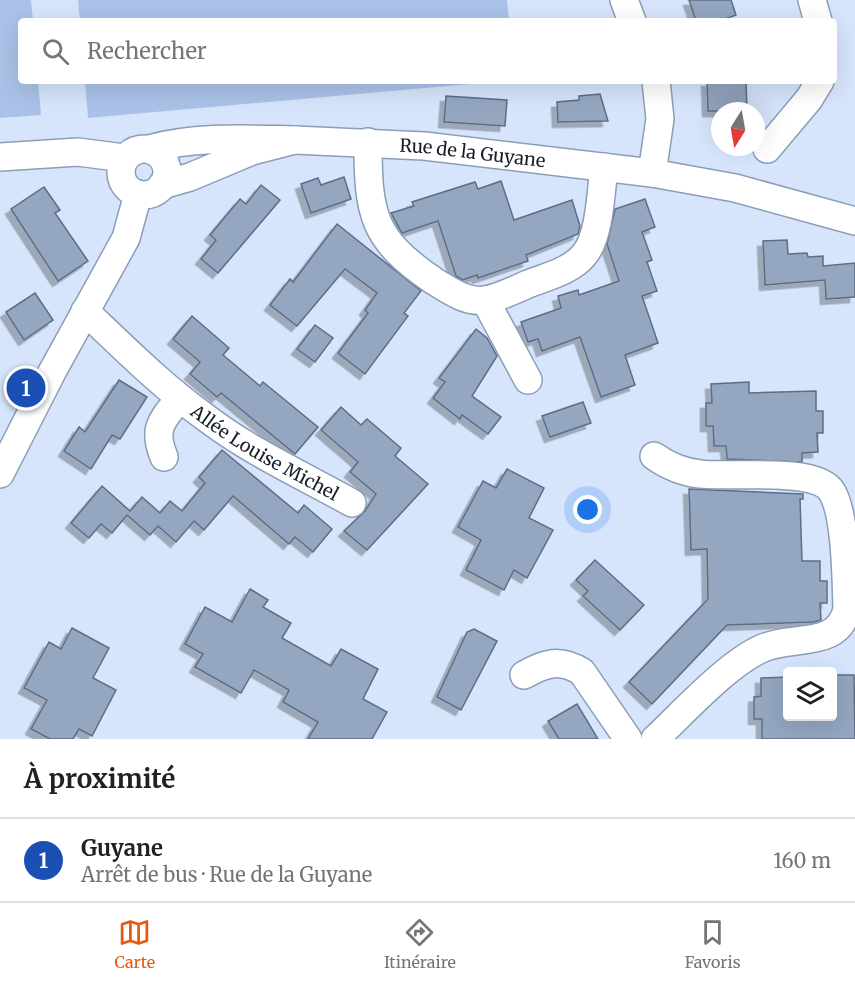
<!DOCTYPE html>
<html lang="fr">
<head>
<meta charset="utf-8">
<style>
	body { margin:0; font-family:Merriweather,serif; background:#f6f6f6; color:#202124 }
	.controls { position:absolute; right:18px; bottom:18px; display:grid; overflow:hidden; border-radius:6px; box-shadow:0 6px 24px #0002 }
	.controls button { width:54px; height:54px; display:grid; place-items:center; padding:0; border:0; border-bottom:2px solid #e0e0e0; background:#fff; color:#202124; font:30px sans-serif }
	.compass { position:absolute; left:711px; top:102px; width:54px; height:54px; border-radius:50%; background:#fff; box-shadow:0 6px 24px #0002; rotate:191deg }
	.you { position:absolute; left:588px; top:510px; width:21px; height:21px; margin:-15px; border:4px solid #fff; border-radius:50%; background:#1a73e8; box-shadow:0 0 0 9px #1a73e833 }
	.badge { display:grid; place-items:center; width:39px; height:39px; border-radius:50%; background:#ea580c; color:#fff; font-size:20px; font-weight:700 }
	.pin { position:absolute; translate:-50% -50%; border:3px solid #fff; box-shadow:0 2px 6px #0006 }
	.list { margin:0; padding:0; list-style:none }
	h2 { display:flex; justify-content:space-between; align-items:center; height:78px; margin:0; padding:0 24px; font-size:26px }
	h2 small { font-size:20px; font-weight:400; color:#757577 }
	.list li { display:grid; grid-template-columns:39px 1fr auto; gap:18px; align-items:center; box-sizing:border-box; height:84px; padding:0 24px; border-top:2px solid #e0e0e0 }
	.list b { display:block; font-size:22px; white-space:nowrap }
	.list p { margin:0; font-size:20px; white-space:nowrap; color:#757577 }
	.list em { font-size:20px; font-style:normal; color:#757577 }
	.icon { flex:none; width:33px; height:33px; fill:none; stroke:currentColor; stroke-width:2; stroke-linecap:round; stroke-linejoin:round }
	.map { position:relative; flex:none; width:855px; height:739px; overflow:hidden }
	.search { position:absolute; background:#fff; box-shadow:0 6px 24px #0002; left:18px; right:18px; top:18px; height:66px; display:flex; align-items:center; gap:15px; box-sizing:border-box; padding:0 21px; border-radius:6px; color:#757577; font-size:22px }
	.sheet { height:162px; background:#fff }
	nav { display:flex; justify-content:space-around; align-items:center; box-sizing:border-box; height:84px; border-top:2px solid #e0e0e0; background:#fff; font-size:16px; color:#757577 }
	nav a { display:grid; justify-items:center; gap:3px }
	nav .on { color:#ea580c }
	.map>svg:first-child { display:block }
	.green { fill:#aac2e8 }
	.building { fill:#94a6c0; stroke:#5d6d86; stroke-width:1.5; filter:url(#shadow) }
	.lines { fill:none; stroke-linecap:round; stroke-linejoin:round }
	.street-casing { stroke:#8c9db7; stroke-width:30 }
	.street { stroke:#fff; stroke-width:27 }
	.labels { text-anchor:middle; dominant-baseline:central; stroke-width:5; stroke-linejoin:round; paint-order:stroke }
	.street-label { font-size:18px; fill:#171e28; stroke:#fff }
</style>
</head>
<body>
<div class="map">
<svg width="855" height="739" viewBox="0 0 855 739">
	<defs>
		<filter id="shadow"><feDropShadow dx="-5.5" dy="5.5" stdDeviation="0" flood-color="#0004"/></filter>
	</defs>
	<rect width="100%" height="100%" fill="#d6e5fc"/>
	<g class="green">
		<polygon points="0,0 31,0 33,21 21,21 21,81 38,81 41,115 0,118"/>
		<polygon points="78,0 507,0 509,21 80,21"/>
		<polygon points="85,81 504,81 88,118"/>
	</g>
	<g class="building">
		<polygon points="689,0 731,0 736,15 720,21 696,21"/>
		<polygon points="707,81 746,81 747,111 708,111"/>
		<polygon points="600,94 608,121 558,122 557,102 579,100 579,96"/>
		<polygon points="446,96 507,100 505,126 444,122"/>
		<polygon points="344,177 351,199 311,213 301,184 318,178 321,185"/>
		<polygon points="501,181 514,220 572,200 580,226 578,234 526,255 528,261 478,278 477,275 463,280 456,276 438,221 402,233 391,213 414,206 412,202 475,182 478,189"/>
		<polygon points="261,185 280,200 218,273 201,259 216,240 210,235 240,199 246,204"/>
		<polygon points="44,187 60,210 55,213 88,261 58,281 11,209"/>
		<polygon points="645,199 655,227 642,232 652,260 647,262 657,291 642,296 658,343 625,355 635,385 601,397 580,337 542,351 538,339 528,342 521,322 561,308 558,296 578,290 579,295 619,281 607,244 615,209"/>
		<polygon points="337,224 421,291 404,313 408,316 365,374 338,353 368,313 365,310 377,293 345,269 297,326 270,305 290,279 293,282"/>
		<polygon points="787,240 788,254 807,253 808,257 823,256 823,266 855,263 855,297 826,299 825,280 765,285 763,241"/>
		<polygon points="35,293 53,320 24,340 6,312"/>
		<polygon points="192,316 229,348 223,355 260,386 263,382 318,427 295,454 221,393 217,397 190,374 200,362 173,339"/>
		<polygon points="315,325 333,338 315,362 297,349"/>
		<polygon points="476,329 487,338 497,356 472,396 501,417 488,434 462,415 460,419 433,398 445,382 439,378"/>
		<polygon points="119,380 147,397 120,439 112,435 91,469 64,451 79,427 85,432"/>
		<polygon points="749,382 749,393 816,391 816,411 823,411 823,433 817,433 818,452 802,453 802,462 727,459 726,446 714,446 713,426 706,426 706,403 712,403 711,384"/>
		<polygon points="583,402 591,423 550,437 542,416"/>
		<polygon points="341,407 361,425 367,419 401,448 395,456 428,484 367,550 344,531 365,511 376,494 350,472 358,462 321,430"/>
		<polygon points="222,450 298,513 304,505 332,529 313,552 295,537 289,544 233,496 204,530 194,521 176,542 158,526 150,535 127,515 112,533 101,524 89,538 71,523 102,486 130,511 142,497 160,513 170,501 182,511 205,483 199,477"/>
		<polygon points="507,469 544,488 529,518 553,530 527,578 514,570 504,590 466,570 481,540 458,527 483,481 496,488"/>
		<polygon points="689,489 803,494 803,499 800,499 802,561 820,561 820,581 827,581 827,603 820,603 821,620 814,622 727,625 652,704 629,682 708,599 707,549 691,550"/>
		<polygon points="595,560 644,605 620,630 583,596 588,591 576,580"/>
		<polygon points="250,589 268,600 263,607 291,623 282,638 331,666 341,649 378,669 363,699 387,712 372,739 308,739 318,722 283,702 289,690 254,670 241,693 195,667 203,654 185,644 205,607 232,622"/>
		<polygon points="72,628 109,648 93,678 116,690 92,736 79,729 73,739 50,739 31,729 47,700 24,688 49,642 61,649"/>
		<polygon points="474,629 497,641 461,710 437,697 467,632"/>
		<polygon points="832,675 854,675 855,739 762,739 762,719 754,719 754,697 761,696 761,678 788,677 788,717 832,717"/>
		<polygon points="577,704 598,739 559,739 548,721"/>
	</g>
	<g class="lines">
		<defs>
			<g id="street">
				<polyline points="624,0 632,21"/>
				<polyline points="812,0 818,21"/>
				<path id="s1" d="M295,140l129,6 228,27 83,15 120,33"/>
				<path d="M368,142c0,72 4,97 66,139 15,9 32,22 51,19 14,-2 29,-10 43,-16 18,-7 43,-13 56,-29 16,-18 17,-65 20,-88"/>
				<path d="M149,149c47,-13 97,-10 146,-9l-43,11 -62,26 -28,8"/>
				<polyline points="767,149 809,99 820,81"/>
				<circle cx="144" cy="172" r="23"/>
				<polyline points="0,157 78,152 124,158"/>
				<polyline points="652,173 660,119 656,81"/>
				<polyline points="485,300 528,380"/>
				<path id="s2" d="M85,311c40,38 79,77 124,109 44,33 95,56 143,83"/>
				<path d="M654,456c14,10 28,16 46,18 29,4 117,-8 132,18 14,23 14,89 15,117 -8,40 -54,26 -84,39 -35,15 -79,64 -108,91"/>
				<path d="M164,457c-12,-29 -2,-37 16,-59"/>
				<polyline points="0,474 52,372 126,238 138,194"/>
				<path d="M524,675c21,-12 36,-17 58,-3l46,67"/>
			</g>
		</defs>
		<use href="#street" class="street-casing"/>
		<use href="#street" class="street"/>
	</g>
	<g class="labels">
		<g class="street-label">
			<text stroke="none"><textPath href="#s1" startOffset="178">Rue de la Guyane</textPath></text>
			<text stroke="none"><textPath href="#s2" startOffset="230">Allée Louise Michel</textPath></text>
		</g>
	</g>
</svg>
<div class="controls">
<button><svg class="icon" aria-label="layers" viewBox="0 0 24 24"><path d="M12 4l9 5-9 5-9-5zM3 14l9 5 9-5"/></svg></button>
</div>
<svg class="compass" viewBox="-18 -18 36 36"><path d="M0-13l5 13h-10z" fill="#e53935"/><path d="M0 13l5-13h-10z" fill="#757577"/></svg>
<div class="you"></div>
<div class="pin badge" style="left:26px;top:388px;background:#1a4fb4">1</div>
<div class="search"><svg class="icon" aria-label="search" viewBox="0 0 24 24"><circle cx="10" cy="10" r="6"/><path d="M15 15l6 6"/></svg>Rechercher</div>
</div>
<section class="sheet">
<h2>À proximité<small></small></h2>
<ul class="list">
<li><span class="badge" style="background:#1a4fb4">1</span><div><b>Guyane</b><p>Arrêt de bus · Rue de la Guyane</p></div><em>160 m</em></li>
</ul>
</section>
<nav>
<a class="on"><svg class="icon" aria-label="map" viewBox="0 0 24 24"><path d="M3 6l6-2 6 2 6-2v14l-6 2-6-2-6 2zM9 4v14M15 6v14"/></svg>Carte</a>
<a><svg class="icon" aria-label="directions" viewBox="0 0 24 24"><path d="M12 3l9 9-9 9-9-9zM9 14v-3h6M13 9l2 2-2 2"/></svg>Itinéraire</a>
<a><svg class="icon" aria-label="saved" viewBox="0 0 24 24"><path d="M7 4h10v16l-5-4-5 4z"/></svg>Favoris</a>
</nav>
</body>
</html>
